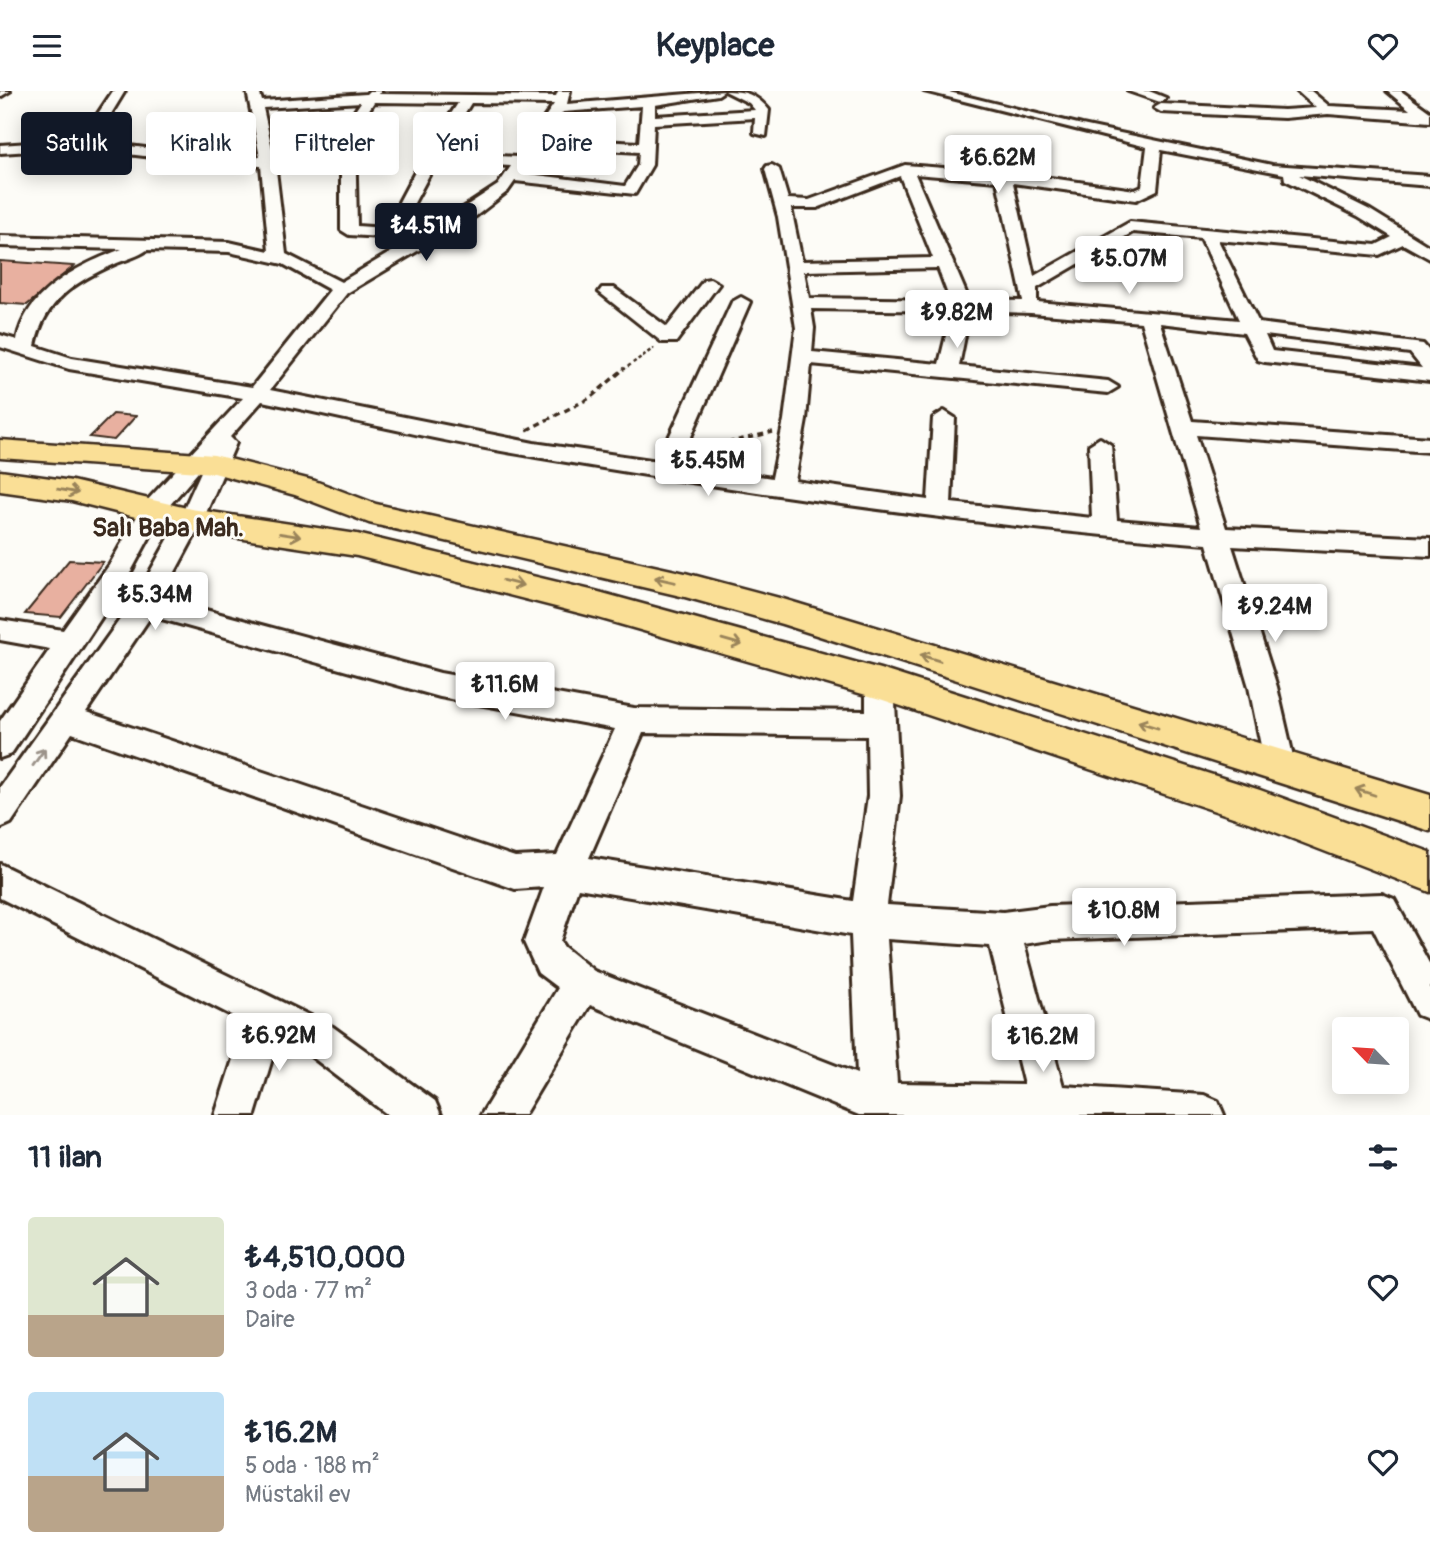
<!DOCTYPE html>
<html lang="tr">
<head>
<meta charset="utf-8">
<style>
	:root { --surface:#fff; --page:#f6f6f7; --text:#1f2937; --muted:#747a83; --accent:#111827 }
	body { margin:0; font-family:Pangolin,sans-serif; background:var(--page); color:var(--text); height:100vh; display:flex; flex-direction:column; font-size:26px; white-space:nowrap }
	* { box-sizing:border-box; margin:0 }
	p { font-size:23px; color:var(--muted) }
	.icon { flex:none; width:38px; height:38px; fill:none; stroke:currentColor; stroke-width:2; stroke-linecap:round; stroke-linejoin:round }
	.map { position:relative; height:1024px; overflow:hidden }
	.drawer { display:flex; flex-direction:column; background:var(--surface); flex:1 }
	.drawer>* { flex:none }
	.banner { position:absolute; left:21px; top:21px; width:700px; height:63px; display:flex; gap:14px }
	.needle { width:46px; rotate:295deg }
	.buttons { position:absolute; left:1332px; top:926px; display:grid; gap:14px }
	.buttons a { display:grid; place-items:center; width:77px; height:77px; border-radius:7px; background:var(--surface); box-shadow:0 4px 18px #0003; font-size:35px }
	.price { position:absolute; translate:-50% -60px; padding:0 16px; border-radius:7px; background:#fff; color:#222; font-size:23px; line-height:46px; filter:drop-shadow(0 2px 4px #0008) }
	.price::after { content:''; position:absolute; left:50%; top:42px; width:21px; height:16px; margin-left:-10px; background:inherit; clip-path:polygon(0 0,100% 0,50% 100%) }
	.price.on { background:var(--accent); color:#fff }
	ul { padding:0; list-style:none }
	li { display:flex; align-items:center; gap:21px; height:175px; padding:0 28px }
	li span { display:grid; place-items:center; flex:none; width:196px; height:140px; border-radius:7px; color:#555 }
	li>.icon { margin-inline-start:auto }
	span .icon { width:84px; height:84px; fill:#fffc; stroke-width:1 }
	li b { font-size:30px }
	h2 { display:flex; justify-content:space-between; align-items:center; height:84px; padding:0 28px; font-size:30px }
	.pill { padding:0 24px; border-radius:7px; background:var(--surface); box-shadow:0 4px 18px #0003; font-size:24px; line-height:63px }
	.pill.on { background:var(--accent); color:#fff }
	header { display:flex; justify-content:space-between; align-items:center; height:91px; padding:0 28px; background:var(--surface); font-size:32px; font-weight:700 }
	.map>svg:first-child { display:block }
	.building { fill:#e8b0a0; stroke:#3b2a1e; stroke-width:2 }
	.lines { fill:none; stroke-linecap:round; stroke-linejoin:round }
	.minor-casing { stroke:#3b2a1e; stroke-width:6 }
	.major-casing { stroke:#3b2a1e; stroke-width:5 }
	.path-far1 { stroke:#3b2a1e; stroke-width:2.5; stroke-dasharray:3.5 2.5; stroke-linecap:butt }
	.path { stroke:#3b2a1e; stroke-width:3.5; stroke-dasharray:6 4.5; stroke-linecap:butt }
	.minor { fill:#fdfcf7; fill-rule:evenodd }
	.major { fill:#fadf96; fill-rule:evenodd }
	.oneway { stroke:#9a845a }
	.oneway2 { stroke:#9c938a }
	.labels { text-anchor:middle; stroke-width:6; stroke-linejoin:round; paint-order:stroke }
	.district-label { font-size:26px; font-weight:bold; fill:#3b2a1e; stroke:#fdfcf7 }
</style>
</head>
<body>
<header><svg class="icon" aria-label="menu" viewBox="0 0 24 24"><path d="M4 6h16M4 12h16M4 18h16"/></svg>Keyplace<svg class="icon" aria-label="heart" viewBox="0 0 24 24"><path d="M12 20l-8-8c-3-5 5-10 8-4 3-6 11-1 8 4z"/></svg></header>
<div class="map">
<svg width="1430" height="1024" viewBox="0 0 1430 1024">
	<rect width="100%" height="100%" fill="#fdfcf7"/>
	<filter id="ink" filterUnits="userSpaceOnUse"><feTurbulence type="fractalNoise" baseFrequency=".0143" numOctaves="2"/><feDisplacementMap in="SourceGraphic" scale="14" xChannelSelector="R" yChannelSelector="G"/><feConvolveMatrix kernelMatrix="1 2 1 2 8 2 1 2 1" color-interpolation-filters="sRGB"/></filter>
	<g filter="url(#ink)">
		<path class="building" d="M0,170L74,175L27,214L0,212Z
			M113,323L136,325L114,349L90,346Z
			M69,469L103,471L61,526L25,523Z"/>
		<g class="lines">
			<defs>
				<path id="minor" d="M0,0H10L0,6Z
					M113,0H125L103,36L89,50L210,65L260,66L247,0H259L262,10L366,3L369,0H381L379,3L556,5L558,0H570L567,13L724,0L718,4L655,14V25L755,19L749,12L725,0C745,0 756,3 769,19L766,45L754,42L755,27L654,33L652,74L635,103L515,90L508,100L476,125L347,202L270,299L534,352L658,370L732,211L741,206L750,211L679,373L772,387L784,329L796,237L778,126L765,78L767,75L772,74L779,78L788,108L809,109L905,74L1022,83L1135,99L1142,96L1147,56L924,0H945L1082,34L1272,74L1430,85V95L1299,84L1370,119L1430,156V168L1403,153L1379,164L1218,149L1259,232L1423,253L1430,261V290L1265,271L1258,269L1244,242L1160,232L1192,330L1430,347V361L1196,344L1226,437L1430,447V465L1232,455L1277,596L1295,674L1291,683L1280,687L1269,683L1265,674L1249,596L1207,453C982,436 758,403 536,366C444,351 353,329 262,310L230,346L236,352L203,429L161,507L440,582L634,617L866,620V593L870,585L880,581L890,585L894,593L900,705L887,814L1003,821L1050,815L1382,803L1394,808L1430,874V929L1417,924L1373,837L1050,849L1024,853L1063,995L1204,1004L1218,1010L1224,1024H859L590,914L524,1024H481L558,897L538,882L524,851L544,796L515,798L72,642L11,732L0,737V696L136,506L179,429L204,374L162,423L128,486L11,663L0,667V630L50,558L0,549V529L63,539L110,473L144,413L243,307L69,278L0,256V244L17,249C26,200 79,174 122,158L0,155V145L229,151L269,160L261,75L210,73L78,57L0,62V54L74,49L93,30ZM361,11L341,40V139L349,144L413,148L341,191L286,163L275,71L263,17ZM374,11L458,12L423,66L399,111L401,114H413L436,71L511,75L498,94L428,140L357,135L355,40ZM471,12L554,13L517,66L440,62ZM642,15L639,52L545,47L563,21ZM539,55L639,61L638,74L625,95L521,82ZM1161,59L1284,83L1285,89L1358,125L1392,146L1376,154L1130,131L1034,185L1013,92L1136,109L1157,99ZM915,83L997,90L1023,210L969,209ZM900,85L933,167L802,170L791,117H817ZM1133,141L1201,147L1239,229L1037,211V197ZM147,159L229,161L283,173L330,199L252,296L72,267L35,255C44,209 76,190 117,172C127,168 139,165 147,159ZM938,177L950,209L809,207L804,180ZM811,218L952,220L939,273L812,261L814,237ZM970,220L1031,222L1141,231L1201,436L1117,429L1111,354L1100,347L1089,354L1092,427L951,412L955,327L944,320L933,327L928,409L795,390L806,329L811,273L1108,302L1118,296L1108,290L959,275ZM1265,244L1410,262L1422,277L1272,260ZM151,525L440,606L615,638L557,764L515,766L86,621ZM643,642L867,645L868,705L853,810L589,767ZM578,797L851,844L857,983L594,880L564,856L560,850ZM887,848L990,855L1024,994L897,992Z
					M1128,0H1149L1166,7L1160,11Z
					M1297,0H1311L1329,15L1410,19L1387,0H1401L1430,21V31L1328,23L1284,27L1161,21L1154,17L1161,13L1284,19L1316,17Z
					M710,188L719,193L676,251H662L599,201L602,197H614L667,236L704,189Z
					M0,773L333,936L435,1010L441,1024H388L307,962L278,948L255,1024H215L245,931L0,807Z"/>
				<path id="major" d="M0,349L214,364L315,390L376,413L685,482L783,508L1430,704V740L782,533L685,506L369,432L295,404L214,382L0,367Z
					M0,380L72,390L191,418L357,443L595,500L880,578L1260,699L1430,761V801L1257,734L880,608L595,526L357,465L191,440L72,410L0,400Z"/>
			</defs>
			<use href="#minor" class="minor-casing"/>
			<use href="#major" class="major-casing"/>
			<path class="path-far1" d="M623,279L654,257"/>
			<path class="path" d="M527,339L590,307L625,277
				M697,359L773,341"/>
			<use href="#minor" class="minor"/>
			<use href="#major" class="major"/>
		</g>
		<defs><path id="oneway-shaft" d="M-6 0H5M1.5-3L5.5 0L1.5 3" fill="none" stroke-width="1.6" stroke-linecap="round" stroke-linejoin="round" transform="scale(1.75)"/></defs>
		<g class="oneway">
			<use href="#oneway-shaft" transform="translate(68 400) rotate(10)"/>
			<use href="#oneway-shaft" transform="translate(290 444) rotate(9)"/>
			<use href="#oneway-shaft" transform="translate(665 489) rotate(-167)"/>
			<use href="#oneway-shaft" transform="translate(513 492) rotate(14)"/>
			<use href="#oneway-shaft" transform="translate(732 551) rotate(16)"/>
			<use href="#oneway-shaft" transform="translate(930 567) rotate(-163)"/>
			<use href="#oneway-shaft" transform="translate(1148 634) rotate(-163)"/>
			<use href="#oneway-shaft" transform="translate(1365 701) rotate(-162)"/>
		</g>
		<use class="oneway2" href="#oneway-shaft" transform="translate(39 666) rotate(-55)"/>
	</g>
	<g class="labels">
		<g class="district-label">
			<text x="168" y="445">Salı Baba Mah.</text>
		</g>
	</g>
</svg>
<div class="buttons">
<a><svg class="needle" viewBox="-14 -14 28 28"><path d="M0-13l5 13h-10z" fill="#e53935"/><path d="M0 13l5-13h-10z" fill="#747a83"/></svg></a>
</div>
<b class="price" style="left:998px;top:104px">₺6.62M</b>
<b class="price on" style="left:426px;top:172px">₺4.51M</b>
<b class="price" style="left:1129px;top:205px">₺5.07M</b>
<b class="price" style="left:957px;top:259px">₺9.82M</b>
<b class="price" style="left:708px;top:407px">₺5.45M</b>
<b class="price" style="left:155px;top:541px">₺5.34M</b>
<b class="price" style="left:1275px;top:553px">₺9.24M</b>
<b class="price" style="left:505px;top:631px">₺11.6M</b>
<b class="price" style="left:1124px;top:857px">₺10.8M</b>
<b class="price" style="left:279px;top:982px">₺6.92M</b>
<b class="price" style="left:1043px;top:983px">₺16.2M</b>
<div class="banner">
<a class="pill on">Satılık</a>
<a class="pill">Kiralık</a>
<a class="pill">Filtreler</a>
<a class="pill">Yeni</a>
<a class="pill">Daire</a>
</div>
</div>
<section class="drawer">
<h2>11 ilan<svg class="icon" aria-label="filters" viewBox="0 0 24 24"><path d="M4 7h16M4 17h16"/><circle cx="9" cy="7" r="2"/><circle cx="15" cy="17" r="2"/></svg></h2>
<ul>
<li><span style="background:linear-gradient(#dfe7d0 70%,#b9a48a 0)"><svg class="icon" aria-label="home" viewBox="0 0 24 24"><path d="M3 11l9-7 9 7M6 9v11h12V9"/></svg></span><div><b>₺4,510,000</b><p>3 oda · 77 m²</p><p>Daire</p></div><svg class="icon" aria-label="heart" viewBox="0 0 24 24"><path d="M12 20l-8-8c-3-5 5-10 8-4 3-6 11-1 8 4z"/></svg></li>
<li><span style="background:linear-gradient(#bfe0f5 60%,#b9a48a 0)"><svg class="icon" aria-label="home" viewBox="0 0 24 24"><path d="M3 11l9-7 9 7M6 9v11h12V9"/></svg></span><div><b>₺16.2M</b><p>5 oda · 188 m²</p><p>Müstakil ev</p></div><svg class="icon" aria-label="heart" viewBox="0 0 24 24"><path d="M12 20l-8-8c-3-5 5-10 8-4 3-6 11-1 8 4z"/></svg></li>
</ul>
</section>
</body>
</html>
